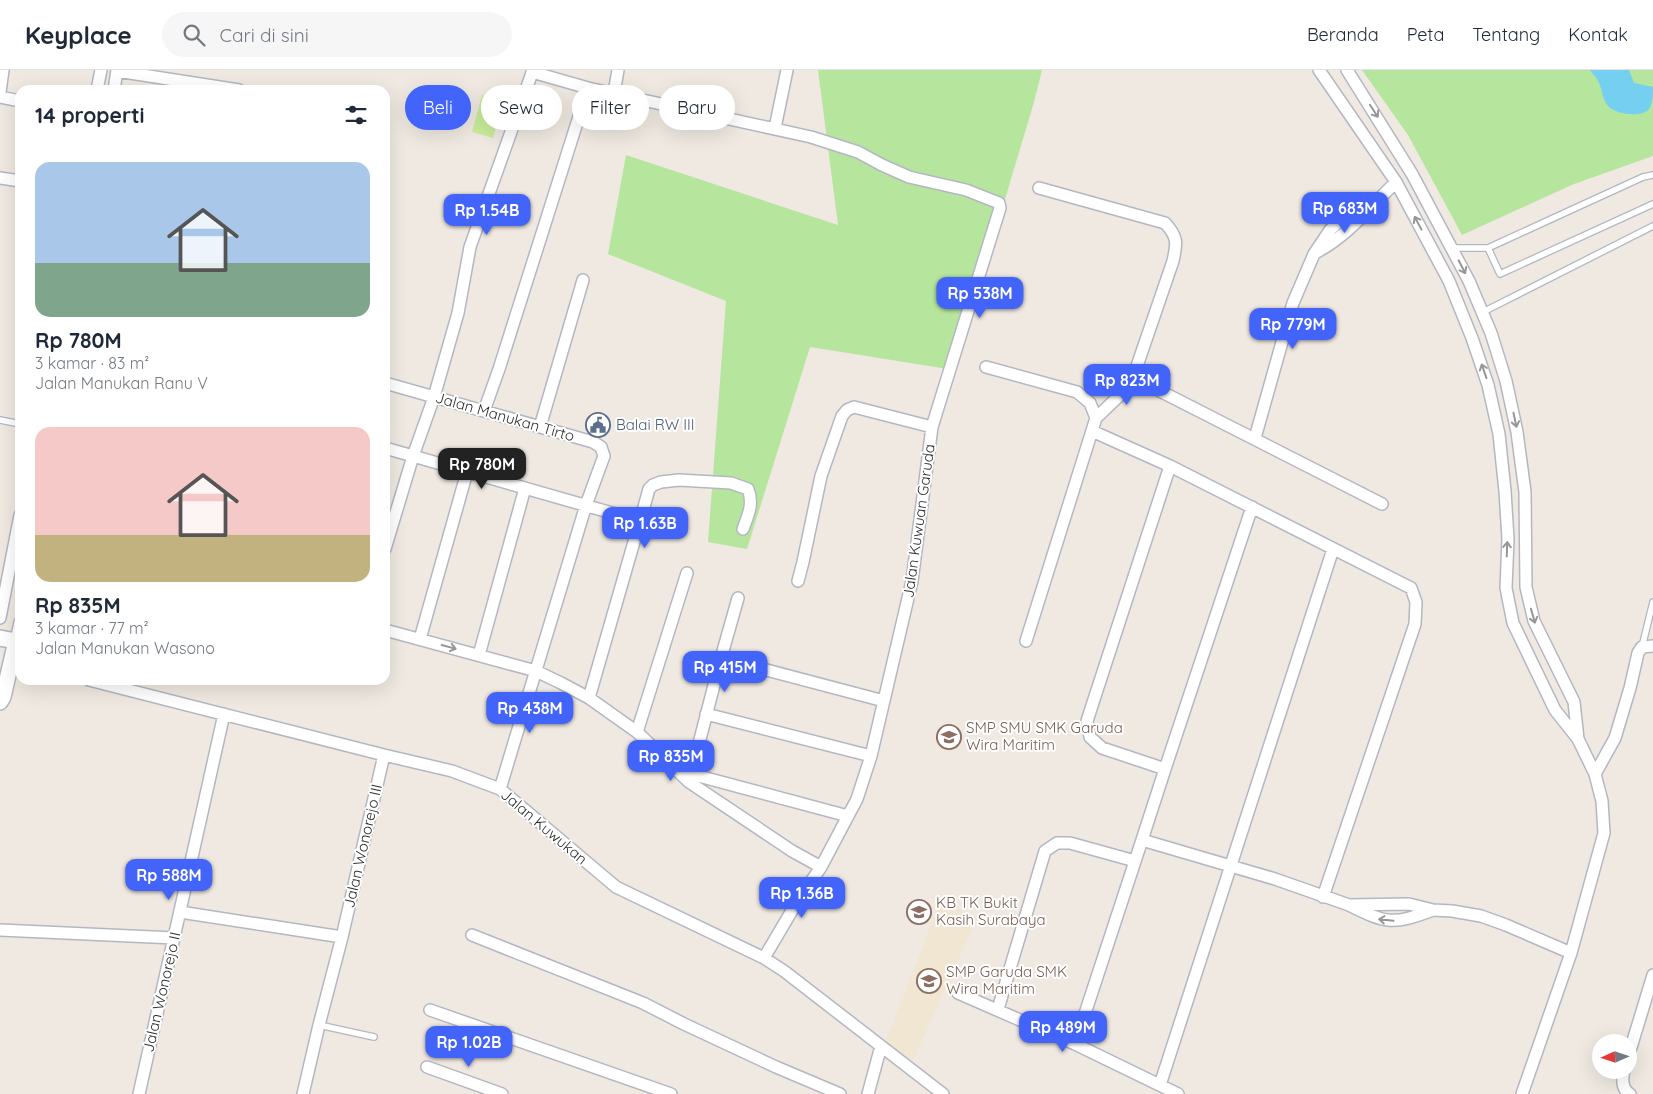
<!DOCTYPE html>
<html lang="id">
<head>
<meta charset="utf-8">
<style>
	:root { --surface:#fff; --page:#f6f6f7; --text:#1f2937; --muted:#747a83; --line:#e0e1e3; --accent:#4264fb }
	body { margin:0; font-family:Quicksand,sans-serif; background:var(--page); color:var(--text); height:100vh; display:flex; flex-direction:column; font-size:19px; white-space:nowrap }
	* { box-sizing:border-box; margin:0 }
	p { font-size:16px; color:var(--muted) }
	.icon { flex:none; width:28px; height:28px; fill:none; stroke:currentColor; stroke-width:2; stroke-linecap:round; stroke-linejoin:round }
	.map { position:relative; flex:1; overflow:hidden }
	.details { position:absolute; left:15px; top:15px; width:375px; height:600px; display:flex; flex-direction:column; background:var(--surface); border-radius:15px; box-shadow:0 5px 20px #0002 }
	.details>* { flex:none }
	.hud { position:absolute; left:405px; top:15px; width:475px; height:45px; display:flex; gap:10px }
	.needle { width:32px; rotate:267deg }
	.tools { position:absolute; left:1592px; top:964px; display:grid; gap:10px }
	.tools a { display:grid; place-items:center; width:45px; height:45px; border-radius:50%; background:var(--surface); box-shadow:0 5px 20px #0002; font-size:25px }
	.price { position:absolute; translate:-50% -42px; padding:0 11px; border-radius:10px; background:var(--accent); color:#fff; font-size:16px; line-height:32px; filter:drop-shadow(0 1px 2px #0008) }
	.price::after { content:''; position:absolute; left:50%; top:30px; width:15px; height:11px; margin-left:-8px; background:inherit; clip-path:polygon(0 0,100% 0,50% 100%) }
	.price.selected { background:#222; color:#fff }
	ul { padding:0; list-style:none }
	li { display:grid; align-content:center; gap:10px; height:265px; padding:0 20px }
	li span { display:grid; place-items:center; height:155px; border-radius:15px; color:#555 }
	li>.icon { margin-inline-start:auto }
	span .icon { width:90px; height:90px; fill:#fffc; stroke-width:1 }
	li b { font-size:21px }
	h2 { display:flex; justify-content:space-between; align-items:center; height:60px; padding:0 20px; font-size:21px }
	.pill { padding:0 18px; border-radius:22px; background:var(--surface); box-shadow:0 5px 20px #0002; font-size:18px; line-height:45px }
	.pill.selected { background:var(--accent); color:#fff }
	header { display:flex; align-items:center; gap:30px; box-sizing:border-box; height:70px; padding:0 25px; background:var(--surface); border-bottom:1px solid var(--line) }
	header strong { font-size:24px }
	nav { display:flex; gap:28px; margin-inline-start:auto; font-size:18px }
	.search { width:350px; height:45px; background:var(--page); display:flex; align-items:center; gap:12px; box-sizing:border-box; padding:0 18px; border-radius:28px; color:var(--muted); font-size:19px }
	.map>svg:first-child { display:block }
	.education { fill:#f0e6d1 }
	.green { fill:#b6e59e }
	.pitch { fill:#c9ec9a }
	.water { fill:#75cff0 }
	.lines { fill:none; stroke-linecap:round; stroke-linejoin:round }
	.service-casing { stroke:#b4b7c1; stroke-width:8 }
	.minor-casing { stroke:#b4b7c1; stroke-width:14 }
	.tertiary-casing { stroke:#b4b7c1; stroke-width:18 }
	.service { stroke:#fff; stroke-width:5.5 }
	.minor { stroke:#fff; stroke-width:11 }
	.tertiary { stroke:#fff; stroke-width:15 }
	.oneway { stroke:#969696 }
	.labels { text-anchor:middle; stroke-width:4; stroke-linejoin:round; paint-order:stroke }
	.street-label { font-size:15px; fill:#2e2e2e; stroke:#fff }
	.service-label { font-size:15px; fill:#4e5e75; stroke:#fff; text-anchor:start }
	.education-label { font-size:15px; fill:#785e54; stroke:#fff; text-anchor:start }
</style>
</head>
<body>
<header>
<strong>Keyplace</strong>
<div class="search"><svg class="icon" aria-label="search" viewBox="0 0 24 24"><circle cx="10" cy="10" r="6"/><path d="M15 15l6 6"/></svg>Cari di sini</div>
<nav><a>Beranda</a><a>Peta</a><a>Tentang</a><a>Kontak</a></nav>
</header>
<div class="map">
<svg width="1653" height="1024" viewBox="0 0 1653 1024">
	<rect width="100%" height="100%" fill="#efe9e1"/>
	<path class="education" d="M940,833L977,847L913,990L885,974Z"/>
	<path class="green" d="M818,0H1042L1034,32L954,300L810,277L747,479L708,472L726,231L608,184L626,85L838,155Z
		M1362,0H1653V86L1574,114L1462,165L1408,65Z"/>
	<path class="pitch" d="M482,25L503,31L493,68L472,62Z"/>
	<path class="water" d="M1590,0H1629L1634,13L1653,17C1653,24 1653,33 1649,39C1642,48 1616,44 1609,37C1601,29 1603,18 1597,9C1595,6 1592,3 1590,0Z"/>
	<g class="lines">
		<defs>
			<path id="service" d="M1452,178H1488L1643,107L1653,105
				M1488,178L1500,204L1653,134
				M1483,242L1653,156
				M0,350L20,354
				M1642,577L1653,532
				M319,955L374,967"/>
			<path id="minor" d="M1319,0L1396,112L1449,211L1472,268L1488,315L1499,364L1505,421L1508,469L1506,518L1513,553L1555,640L1578,669L1574,632L1534,551L1526,517L1525,422L1517,362L1506,311L1491,263L1469,211L1412,104L1347,0
				M117,1L239,20
				M532,2L588,18L811,67L858,82L882,95L909,107L966,120L999,133L1000,138L932,357
				M97,20L101,0
				M114,20L117,0
				M0,22L3,0
				M614,23L618,0
				M0,27L20,31
				M775,58L787,0
				M0,108L20,111
				M1039,118L1165,153C1178,167 1177,173 1173,191L1137,296L1138,305L1160,321L1382,434
				M1315,183C1348,166 1370,137 1396,112
				M986,297L1077,322L1090,333L1096,348L1026,571
				M385,313L593,372L601,377L604,386L586,435L500,719
				M484,341L499,299L588,18
				M1096,348L1121,324L1138,305
				M540,357L583,210
				M1092,361L1170,396L1411,518L1416,532L1415,554L1323,827
				M1255,368L1293,233L1314,184L1330,160L1344,147L1370,136
				M385,378L640,451
				M1170,396L1087,651L1090,667L1102,678L1165,699L1252,437
				M385,479L413,386L434,327L458,243L470,177L533,0
				M0,548L20,445
				M385,560L536,601L561,613L589,628L637,662L689,712L792,781L821,797
				M420,569L467,402
				M20,576L16,571L20,552
				M479,585L525,418
				M721,588L884,631
				M89,610L384,685L452,701L500,719L616,817L764,888L784,901L943,1024
				M589,628L640,451L649,419L653,415L661,412L679,410L731,413L748,419C754,434 748,445 743,459
				M706,644L871,686
				M637,662L687,503
				M1165,699L1142,770L1275,809L1349,835
				M691,704L848,746
				M1595,704L1615,668L1630,618L1638,583L1642,577L1653,576
				M689,712L721,588L738,528
				M1433,840C1393,855 1387,854 1349,835L1409,834L1433,840L1452,841L1481,846L1506,855L1571,883
				M180,842L342,867
				M0,860L174,868
				M472,865L643,933L684,954L776,997L840,1024
				M764,888L797,832L821,797L857,729L871,686L912,511L932,357L854,337L847,340L842,346L821,406L803,492L798,511
				M958,923L1075,974L1178,1024
				M998,939L1045,781L1057,773H1070L1135,791
				M430,940L671,1024
				M1075,974L1142,770
				M1629,984L1653,905
				M427,997L502,1024
				M1624,1000C1622,1009 1621,1019 1630,1024
				M1160,1015L1333,479
				M139,1024L224,644
				M303,1024L319,955L342,867L384,685
				M868,1024L881,976
				M1522,1024L1571,883L1604,763L1602,731L1595,704L1578,669"/>
			<path id="tertiary" d="M0,568L16,571L3,627L0,632"/>
		</defs>
		<use href="#service" class="service-casing"/>
		<use href="#minor" class="minor-casing"/>
		<use href="#tertiary" class="tertiary-casing"/>
		<use href="#service" class="service"/>
		<use href="#minor" class="minor"/>
		<use href="#tertiary" class="tertiary"/>
	</g>
	<defs><path id="oneway-shaft" d="M-6 0H5M1.5-3L5.5 0L1.5 3" fill="none" stroke-width="1.6" stroke-linecap="round" stroke-linejoin="round" transform="scale(1.25)"/></defs>
	<g class="oneway">
		<use href="#oneway-shaft" transform="translate(1374 41) rotate(57)"/>
		<use href="#oneway-shaft" transform="translate(1418 153) rotate(-118)"/>
		<use href="#oneway-shaft" transform="translate(1462 197) rotate(63)"/>
		<use href="#oneway-shaft" transform="translate(1484 301) rotate(-109)"/>
		<use href="#oneway-shaft" transform="translate(1515 350) rotate(78)"/>
		<use href="#oneway-shaft" transform="translate(1507 479) rotate(-88)"/>
		<use href="#oneway-shaft" transform="translate(1533 546) rotate(74)"/>
		<use href="#oneway-shaft" transform="translate(449 577) rotate(15)"/>
		<use href="#oneway-shaft" transform="translate(1386 850) rotate(-174)"/>
	</g>
	<defs>
		<symbol id="civic-ring" viewBox="-11 -11 22 22"><circle r="9.5" fill="#fff" stroke="#5c6f8a" stroke-width="1.5"/><path d="M-.6-6.5H3V-4.5H.6V-3L4-1V1h2V6H-6V1h2V-1L-.6-3ZM-1.2 2.5V6h2.4V2.5Z" fill="#5c6f8a"/></symbol>
		<symbol id="school-ring" viewBox="-11 -11 22 22"><circle r="9.5" fill="#fff" stroke="#8d6e63" stroke-width="1.5"/><path d="M0-5L7-2L0 1L-7-2ZM-4 1L0 2.5L4 1V4Q0 6-4 4Z" fill="#8d6e63"/></symbol>
	</defs>
	<g fill-rule="evenodd">
		<use href="#civic-ring" x="584" y="341" width="28" height="28"/>
		<use href="#school-ring" x="935" y="653" width="28" height="28"/>
		<use href="#school-ring" x="905" y="828" width="28" height="28"/>
		<use href="#school-ring" x="915" y="897" width="28" height="28"/>
	</g>
	<g class="labels">
		<g class="street-label">
			<text transform="translate(505 347) rotate(16)" y="5">Jalan Manukan Tirto</text>
			<text transform="translate(919 451) rotate(-82)" y="5">Jalan Kuwuan Garuda</text>
			<text transform="translate(544 757) rotate(40)" y="5">Jalan Kuwukan</text>
			<text transform="translate(363 776) rotate(-77)" y="5">Jalan Wonorejo III</text>
			<text transform="translate(162 922) rotate(-77)" y="5">Jalan Wonorejo II</text>
		</g>
		<g class="service-label">
			<text x="616" y="360">Balai RW III</text>
		</g>
		<g class="education-label">
			<text x="966" y="663">SMP SMU SMK Garuda<tspan x="966" dy="17">Wira Maritim</tspan></text>
			<text x="936" y="838">KB TK Bukit<tspan x="936" dy="17">Kasih Surabaya</tspan></text>
			<text x="946" y="907">SMP Garuda SMK<tspan x="946" dy="17">Wira Maritim</tspan></text>
		</g>
	</g>
</svg>
<div class="tools">
<a><svg class="needle" viewBox="-14 -14 28 28"><path d="M0-13l5 13h-10z" fill="#e53935"/><path d="M0 13l5-13h-10z" fill="#747a83"/></svg></a>
</div>
<b class="price" style="left:1345px;top:164px">Rp 683M</b>
<b class="price" style="left:487px;top:166px">Rp 1.54B</b>
<b class="price" style="left:980px;top:249px">Rp 538M</b>
<b class="price" style="left:1293px;top:280px">Rp 779M</b>
<b class="price" style="left:1127px;top:336px">Rp 823M</b>
<b class="price selected" style="left:482px;top:420px">Rp 780M</b>
<b class="price" style="left:645px;top:479px">Rp 1.63B</b>
<b class="price" style="left:725px;top:623px">Rp 415M</b>
<b class="price" style="left:530px;top:664px">Rp 438M</b>
<b class="price" style="left:671px;top:712px">Rp 835M</b>
<b class="price" style="left:169px;top:831px">Rp 588M</b>
<b class="price" style="left:802px;top:849px">Rp 1.36B</b>
<b class="price" style="left:1063px;top:983px">Rp 489M</b>
<b class="price" style="left:469px;top:998px">Rp 1.02B</b>
<div class="hud">
<a class="pill selected">Beli</a>
<a class="pill">Sewa</a>
<a class="pill">Filter</a>
<a class="pill">Baru</a>
</div>
<section class="details">
<h2>14 properti<svg class="icon" aria-label="filters" viewBox="0 0 24 24"><path d="M4 7h16M4 17h16"/><circle cx="9" cy="7" r="2"/><circle cx="15" cy="17" r="2"/></svg></h2>
<ul>
<li><span style="background:linear-gradient(#a9c7e8 65%,#7fa58c 0)"><svg class="icon" aria-label="home" viewBox="0 0 24 24"><path d="M3 11l9-7 9 7M6 9v11h12V9"/></svg></span><div><b>Rp 780M</b><p>3 kamar · 83 m²</p><p>Jalan Manukan Ranu V</p></div></li>
<li><span style="background:linear-gradient(#f6c9c9 70%,#c2b280 0)"><svg class="icon" aria-label="home" viewBox="0 0 24 24"><path d="M3 11l9-7 9 7M6 9v11h12V9"/></svg></span><div><b>Rp 835M</b><p>3 kamar · 77 m²</p><p>Jalan Manukan Wasono</p></div></li>
</ul>
</section>
</div>
</body>
</html>
